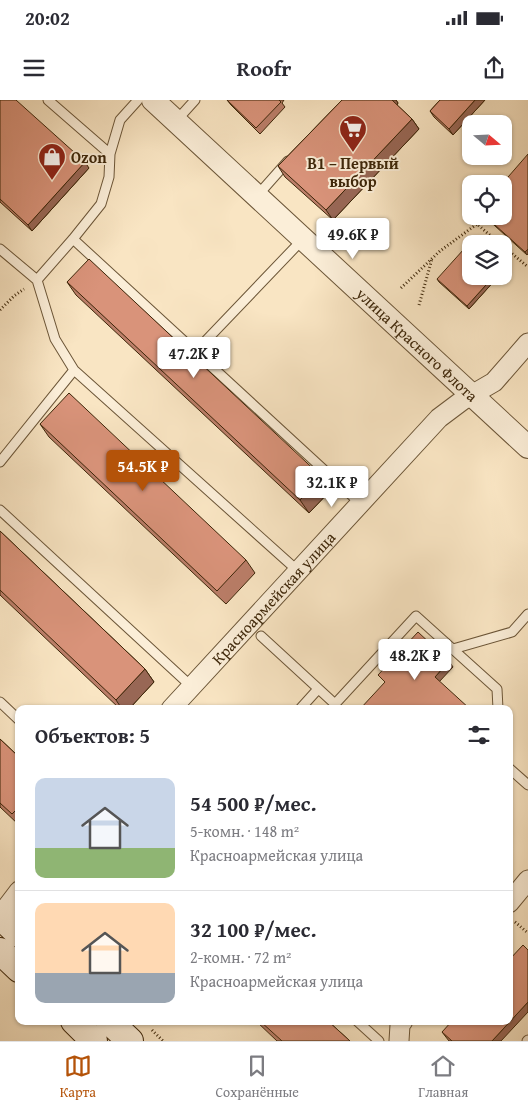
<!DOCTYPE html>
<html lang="ru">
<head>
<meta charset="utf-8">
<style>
	:root { --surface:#fff; --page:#f2f2f3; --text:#2b2b33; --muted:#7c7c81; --line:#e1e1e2; --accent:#b45309 }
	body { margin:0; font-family:"Gentium Book Plus",serif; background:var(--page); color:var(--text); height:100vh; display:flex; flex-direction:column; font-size:19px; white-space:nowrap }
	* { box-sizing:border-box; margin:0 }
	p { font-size:16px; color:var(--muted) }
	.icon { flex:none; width:28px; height:28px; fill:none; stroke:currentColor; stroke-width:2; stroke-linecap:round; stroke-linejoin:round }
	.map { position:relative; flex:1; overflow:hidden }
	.drawer { position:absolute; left:15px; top:605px; width:498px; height:320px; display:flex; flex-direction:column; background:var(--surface); border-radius:10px; box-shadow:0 1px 4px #0004 }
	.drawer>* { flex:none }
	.needle { width:32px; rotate:109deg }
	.buttons { position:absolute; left:462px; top:15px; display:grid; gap:10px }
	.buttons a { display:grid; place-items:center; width:50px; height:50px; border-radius:10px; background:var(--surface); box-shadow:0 1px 4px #0004; font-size:25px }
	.price { position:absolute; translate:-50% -42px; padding:0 11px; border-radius:5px; background:#fff; color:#222; font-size:16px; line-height:32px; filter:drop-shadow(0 1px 2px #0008) }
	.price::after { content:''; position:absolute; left:50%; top:30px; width:15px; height:11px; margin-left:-8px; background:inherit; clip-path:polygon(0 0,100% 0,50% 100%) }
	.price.current { background:var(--accent); color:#fff }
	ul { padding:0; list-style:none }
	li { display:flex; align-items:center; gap:15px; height:125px; padding:0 20px }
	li+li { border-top:1px solid var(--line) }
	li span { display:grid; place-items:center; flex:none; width:140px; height:100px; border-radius:10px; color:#555 }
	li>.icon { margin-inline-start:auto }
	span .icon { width:60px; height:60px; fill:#fffc; stroke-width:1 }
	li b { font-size:21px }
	h2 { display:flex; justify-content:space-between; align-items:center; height:60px; padding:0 20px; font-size:21px }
	.status { display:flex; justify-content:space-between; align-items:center; height:35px; padding:0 25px; background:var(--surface); direction:ltr }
	.status svg { height:14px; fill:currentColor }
	header { display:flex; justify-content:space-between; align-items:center; height:65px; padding:0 20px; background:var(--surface); font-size:22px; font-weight:700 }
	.tab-bar { display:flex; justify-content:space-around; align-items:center; height:70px; border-top:1px solid var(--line); background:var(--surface); font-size:14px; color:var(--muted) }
	.tab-bar a { display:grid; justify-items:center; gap:2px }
	.tab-bar .current { color:var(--accent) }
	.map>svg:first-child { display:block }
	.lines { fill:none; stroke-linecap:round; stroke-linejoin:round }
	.service-casing { stroke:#6c5638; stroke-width:11 }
	.minor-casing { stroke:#6c5638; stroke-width:21 }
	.tertiary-casing { stroke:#6c5638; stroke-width:24 }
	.secondary-casing { stroke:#3d2609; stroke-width:28 }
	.path { stroke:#3d2609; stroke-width:3; stroke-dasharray:1 2.5; stroke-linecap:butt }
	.service { stroke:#fbeed8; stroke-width:9 }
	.minor { stroke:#fbeed8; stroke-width:19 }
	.tertiary { stroke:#fbeed8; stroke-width:22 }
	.secondary { stroke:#fbeed8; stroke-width:26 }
	.wall { fill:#bb7e69; stroke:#3d2609 }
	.shaded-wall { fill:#986755; stroke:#3d2609 }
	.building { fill:#d9937a; stroke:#3d2609 }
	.labels { text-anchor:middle; stroke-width:4; stroke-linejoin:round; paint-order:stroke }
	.poi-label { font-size:16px; font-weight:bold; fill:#3d2609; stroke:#fbeed8; text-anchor:start }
	.street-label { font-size:16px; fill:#3d2609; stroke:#fbeed8 }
</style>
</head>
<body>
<div class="status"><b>20:02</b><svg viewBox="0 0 49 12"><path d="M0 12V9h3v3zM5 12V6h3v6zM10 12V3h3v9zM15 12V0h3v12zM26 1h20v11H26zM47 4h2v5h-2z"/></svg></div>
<header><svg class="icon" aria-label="menu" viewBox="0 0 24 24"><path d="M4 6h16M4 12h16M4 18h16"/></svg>Roofr<svg class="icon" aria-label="share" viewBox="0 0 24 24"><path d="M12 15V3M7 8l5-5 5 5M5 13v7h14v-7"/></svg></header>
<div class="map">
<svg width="528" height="941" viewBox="0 0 528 941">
	<rect width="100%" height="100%" fill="#f9e5c3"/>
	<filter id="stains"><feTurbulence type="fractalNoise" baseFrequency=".004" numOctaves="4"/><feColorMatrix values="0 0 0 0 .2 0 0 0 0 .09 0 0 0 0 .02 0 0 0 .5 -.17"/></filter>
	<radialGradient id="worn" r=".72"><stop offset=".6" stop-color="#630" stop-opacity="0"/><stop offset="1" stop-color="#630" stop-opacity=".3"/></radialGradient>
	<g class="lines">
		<defs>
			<path id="service" d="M48,0L110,54
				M176,21L195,0
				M257,96L288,61
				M73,139L360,403
				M0,149L37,180
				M195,252L303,139
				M74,270L298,471
				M0,362L74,270L55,239L37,180L73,139L101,104L109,77L110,54L120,20L138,0
				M0,410L192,587
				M261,536L335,604L416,516L497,589L498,609
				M453,549L512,532L528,514
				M0,602L19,620
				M300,609L318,589
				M509,668L528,685
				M357,921L379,941
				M527,941L528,940"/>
			<g id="minor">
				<path id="s1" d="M171,609L439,318L463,300L494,282L528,243"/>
				<path d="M509,803L528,780"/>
				<path d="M0,816L19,791"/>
				<path d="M399,941L400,925L403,921"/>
			</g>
			<g id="tertiary">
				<path id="s2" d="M153,0L528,347"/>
			</g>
			<path id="secondary" d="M0,816L19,834
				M0,851L19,869
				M74,921L94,941
				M109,921L130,941"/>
		</defs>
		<use href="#service" class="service-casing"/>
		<use href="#minor" class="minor-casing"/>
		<use href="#tertiary" class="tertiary-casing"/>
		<use href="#secondary" class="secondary-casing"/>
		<path class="path" d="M504,147L528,167
			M401,188L440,151L477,124L500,144
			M419,205L432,159
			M0,210L14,196L24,189
			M515,822L528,833
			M152,930L163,941"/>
		<use href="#service" class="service"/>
		<use href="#minor" class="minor"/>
		<use href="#tertiary" class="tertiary"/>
		<use href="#secondary" class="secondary"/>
	</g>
	<path class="wall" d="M0,0L89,68L32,131L0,102Z
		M227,0H284L282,3L285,7L260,34L231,5Z
		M342,0H396L398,3L397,5L412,19L419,29L333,120L285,77L278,66Z
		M440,0H485L453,35L434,17L430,11Z
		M484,116H504L527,155Z
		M437,179H496L469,209L439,182Z
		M67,182L322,377L331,390L309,413L76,195Z
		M40,324L246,460L255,473L226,504L49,337Z
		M0,431L145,569L154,582L129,609H120L0,495Z
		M0,639L19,657V725L0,707Z
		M256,921H328L350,941H277Z
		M442,932L501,941H449Z"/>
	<path class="shaded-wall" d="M390,0H396L398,3L395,7Z
		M475,0H485L453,35L449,29Z
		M412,19L419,29L333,120L326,110Z
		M85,62L89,68L32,131L28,125Z
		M528,149V154L527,155L525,152Z
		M494,176L496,179L469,209L467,206Z
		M322,377L331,390L309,413L300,400Z
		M449,561L453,567L439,582L435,577Z
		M145,569L154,582L129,609H122L116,600Z
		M528,902V912L501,941H492Z"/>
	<path class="building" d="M0,0H16L85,62L28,125L0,99Z
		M227,0H279L281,2L256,28Z
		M342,0H392L412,19L326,110L278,66Z
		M440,0H475L449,29L430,11Z
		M528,54V149L525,152L485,116H504V84H502Z
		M464,149L471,155V176H494L467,206L437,179Z
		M89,159L322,377L300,400L67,182Z
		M69,293L246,460L217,491L40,324Z
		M0,431L145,569L116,600L0,490Z
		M418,532L449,561L435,577L470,609H360L385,582L378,575Z
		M0,639L19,657V707L12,714L0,703Z
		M523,845L528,850V902L492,941H452L442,932L452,921H509V860Z
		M260,921H328L350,941H282Z"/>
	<defs>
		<symbol id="supermarket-pin" viewBox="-11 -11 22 30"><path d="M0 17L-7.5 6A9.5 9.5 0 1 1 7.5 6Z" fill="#8f2418" stroke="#fbeed8"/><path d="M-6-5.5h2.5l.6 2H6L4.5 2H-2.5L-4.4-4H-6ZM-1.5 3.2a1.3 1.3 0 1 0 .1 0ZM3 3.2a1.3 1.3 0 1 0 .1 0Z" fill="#fff"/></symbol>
		<symbol id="shop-pin" viewBox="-11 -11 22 30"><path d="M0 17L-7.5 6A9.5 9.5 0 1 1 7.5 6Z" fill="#8f2418" stroke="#fbeed8"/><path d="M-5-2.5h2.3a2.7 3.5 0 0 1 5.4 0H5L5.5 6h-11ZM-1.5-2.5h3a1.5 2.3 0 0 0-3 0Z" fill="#fff"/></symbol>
	</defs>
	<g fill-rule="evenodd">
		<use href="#supermarket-pin" x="337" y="13" width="32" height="43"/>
		<use href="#shop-pin" x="36" y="41" width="32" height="43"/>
	</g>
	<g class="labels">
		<g class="poi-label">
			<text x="71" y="63">Ozon</text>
			<text x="353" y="69" text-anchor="middle">В1 – Первый<tspan x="353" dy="18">выбор</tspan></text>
		</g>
		<g class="street-label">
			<text dy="6" stroke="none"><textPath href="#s2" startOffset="360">улица Красного Флота</textPath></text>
			<text dy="6" stroke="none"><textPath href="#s1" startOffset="151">Красноармейская улица</textPath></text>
		</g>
	</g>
	<rect width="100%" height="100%" filter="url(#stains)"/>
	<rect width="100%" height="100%" fill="url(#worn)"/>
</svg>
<div class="buttons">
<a><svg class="needle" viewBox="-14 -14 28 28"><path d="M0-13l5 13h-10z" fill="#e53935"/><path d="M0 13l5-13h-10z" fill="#7c7c81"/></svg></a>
<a><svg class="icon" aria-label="locate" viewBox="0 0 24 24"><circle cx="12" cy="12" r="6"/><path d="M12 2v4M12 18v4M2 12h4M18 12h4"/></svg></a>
<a><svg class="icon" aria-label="layers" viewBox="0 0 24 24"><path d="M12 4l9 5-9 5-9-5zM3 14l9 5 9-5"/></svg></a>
</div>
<b class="price" style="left:353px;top:160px">49.6K ₽</b>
<b class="price" style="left:194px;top:279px">47.2K ₽</b>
<b class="price current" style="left:143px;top:392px">54.5K ₽</b>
<b class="price" style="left:332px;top:408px">32.1K ₽</b>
<b class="price" style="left:415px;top:581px">48.2K ₽</b>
<section class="drawer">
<h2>Объектов: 5<svg class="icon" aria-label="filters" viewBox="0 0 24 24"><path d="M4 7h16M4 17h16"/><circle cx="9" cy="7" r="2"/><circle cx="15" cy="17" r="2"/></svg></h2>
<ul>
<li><span style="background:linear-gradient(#c9d6e8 70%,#8fb573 0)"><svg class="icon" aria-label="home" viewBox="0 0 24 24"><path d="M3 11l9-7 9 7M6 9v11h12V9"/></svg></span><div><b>54 500 ₽/мес.</b><p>5-комн. · 148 m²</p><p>Красноармейская улица</p></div></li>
<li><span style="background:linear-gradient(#ffd9b3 70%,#9aa5b1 0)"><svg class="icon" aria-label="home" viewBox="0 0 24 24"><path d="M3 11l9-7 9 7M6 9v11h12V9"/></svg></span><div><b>32 100 ₽/мес.</b><p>2-комн. · 72 m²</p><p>Красноармейская улица</p></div></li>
</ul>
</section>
</div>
<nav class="tab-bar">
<a class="current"><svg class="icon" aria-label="map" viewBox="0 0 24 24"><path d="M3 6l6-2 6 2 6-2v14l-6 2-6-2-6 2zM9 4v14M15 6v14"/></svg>Карта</a>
<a><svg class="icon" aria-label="saved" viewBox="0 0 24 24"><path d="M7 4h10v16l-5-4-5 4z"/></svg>Сохранённые</a>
<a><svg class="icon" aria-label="home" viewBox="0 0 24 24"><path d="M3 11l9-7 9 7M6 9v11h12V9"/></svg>Главная</a>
</nav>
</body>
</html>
